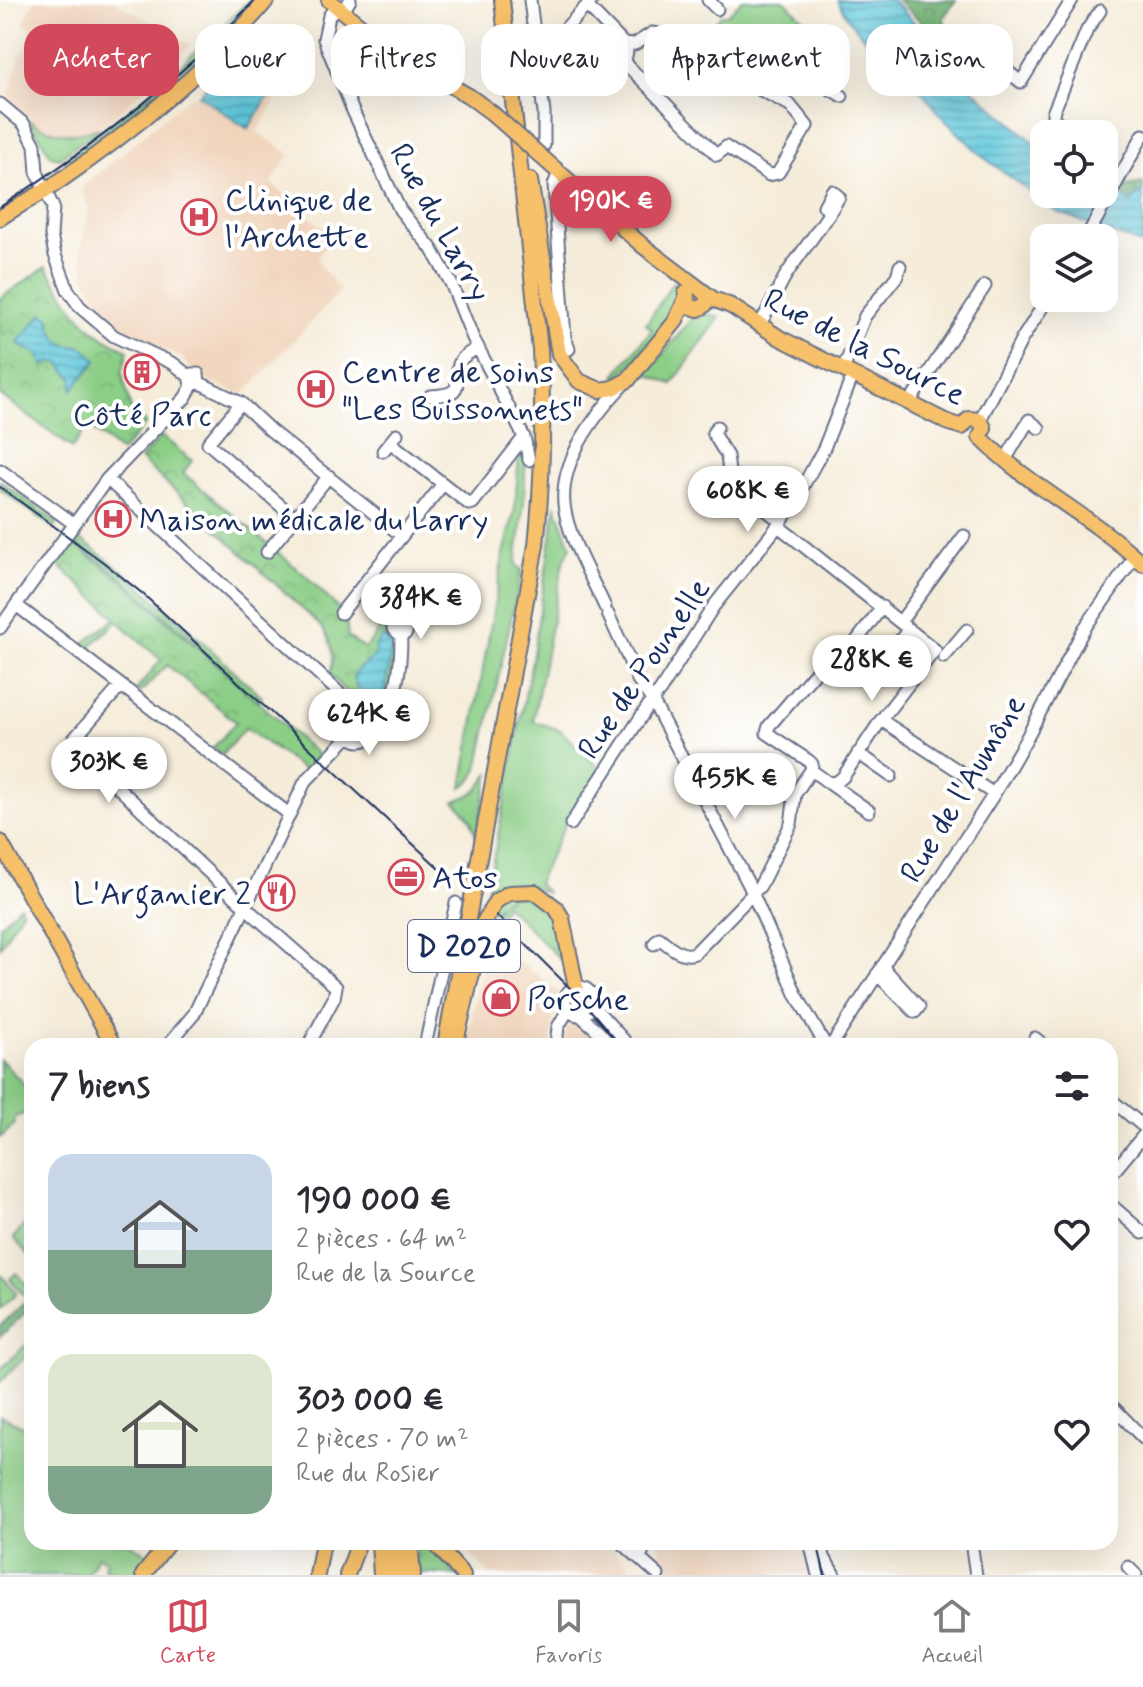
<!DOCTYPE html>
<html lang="fr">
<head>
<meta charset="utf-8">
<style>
	:root { --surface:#fff; --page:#f7f7f7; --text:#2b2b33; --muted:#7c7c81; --line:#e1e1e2; --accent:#d1495b }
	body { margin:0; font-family:Mynerve,sans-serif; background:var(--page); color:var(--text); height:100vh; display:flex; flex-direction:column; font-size:30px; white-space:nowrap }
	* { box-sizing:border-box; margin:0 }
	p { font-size:26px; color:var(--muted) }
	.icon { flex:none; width:44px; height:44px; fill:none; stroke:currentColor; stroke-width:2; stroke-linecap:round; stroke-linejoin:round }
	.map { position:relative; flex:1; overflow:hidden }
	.panel { position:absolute; left:24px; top:1038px; width:1094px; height:512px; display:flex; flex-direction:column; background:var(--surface); border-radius:24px; box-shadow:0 8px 32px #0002 }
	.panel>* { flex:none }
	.hud { position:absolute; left:24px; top:24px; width:1096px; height:72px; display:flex; gap:16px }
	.tools { position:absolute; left:1030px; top:120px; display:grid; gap:16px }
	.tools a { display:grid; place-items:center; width:88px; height:88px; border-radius:16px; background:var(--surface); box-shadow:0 8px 32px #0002; font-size:40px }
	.price { position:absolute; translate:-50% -68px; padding:0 18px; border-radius:28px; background:#fff; color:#222; font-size:26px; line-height:52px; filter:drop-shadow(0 2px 4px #0008) }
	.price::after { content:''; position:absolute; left:50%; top:48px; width:24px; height:18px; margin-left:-12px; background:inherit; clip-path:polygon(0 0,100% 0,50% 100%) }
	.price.selected { background:var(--accent); color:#fff }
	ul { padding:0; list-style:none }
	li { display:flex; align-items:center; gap:24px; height:200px; padding:0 24px }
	li span { display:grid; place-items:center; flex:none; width:224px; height:160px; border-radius:24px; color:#555 }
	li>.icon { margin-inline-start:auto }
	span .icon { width:96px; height:96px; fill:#fffc; stroke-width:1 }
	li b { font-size:34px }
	h2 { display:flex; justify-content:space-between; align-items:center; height:96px; padding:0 24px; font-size:34px }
	.pill { padding:0 28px; border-radius:24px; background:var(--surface); box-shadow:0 8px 32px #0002; font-size:28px; line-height:72px }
	.pill.selected { background:var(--accent); color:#fff }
	.menu { display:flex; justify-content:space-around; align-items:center; height:112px; border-top:2px solid var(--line); background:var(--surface); font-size:22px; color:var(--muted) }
	.menu a { display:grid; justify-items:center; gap:4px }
	.menu .selected { color:var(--accent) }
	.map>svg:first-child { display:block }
	.built { fill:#f1d5bd }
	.grass { fill:#8bce86; stroke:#537e72; stroke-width:2 }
	.forest { fill:url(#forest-crowns); stroke:#467068; stroke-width:2 }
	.park { fill:url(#park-crowns); stroke:#537e72; stroke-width:2 }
	.water { fill:url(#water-rules); stroke:#3d7c9c; stroke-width:2 }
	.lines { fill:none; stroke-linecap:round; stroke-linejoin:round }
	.minor-casing { stroke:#677189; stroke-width:15 }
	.major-casing { stroke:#677189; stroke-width:18 }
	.minor { stroke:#fff; stroke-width:11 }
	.major { stroke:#f7c06b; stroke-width:14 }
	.tram { stroke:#1b2f5e; stroke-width:2 }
	.major-bridge-casing { stroke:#677189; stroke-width:18; stroke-linecap:butt }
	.major-bridge { stroke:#f7c06b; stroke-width:14 }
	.labels { text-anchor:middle; stroke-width:8; stroke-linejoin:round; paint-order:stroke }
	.shield { fill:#fff; stroke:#5f6d8e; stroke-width:2 }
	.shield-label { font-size:30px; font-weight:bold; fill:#1b2f5e }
	.poi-label { font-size:32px; fill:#1b2f5e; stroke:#fff; text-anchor:start }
	.street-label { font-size:32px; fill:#1b2f5e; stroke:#fff }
</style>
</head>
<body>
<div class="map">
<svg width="1143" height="1575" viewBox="0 0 1143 1575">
	<defs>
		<pattern id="forest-crowns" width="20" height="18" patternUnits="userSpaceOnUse" patternTransform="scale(2)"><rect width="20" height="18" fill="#70b173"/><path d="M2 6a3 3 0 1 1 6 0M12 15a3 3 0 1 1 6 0" fill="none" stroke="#5b9062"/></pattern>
		<pattern id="park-crowns" width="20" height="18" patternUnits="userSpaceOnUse" patternTransform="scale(2)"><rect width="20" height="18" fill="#8bce86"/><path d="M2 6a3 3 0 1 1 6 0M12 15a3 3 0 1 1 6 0" fill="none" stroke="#77b176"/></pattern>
		<pattern id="water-rules" width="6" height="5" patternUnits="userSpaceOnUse" patternTransform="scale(2)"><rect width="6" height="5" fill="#5fc8db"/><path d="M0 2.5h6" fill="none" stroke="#4ea3b5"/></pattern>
	</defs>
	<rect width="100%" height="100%" fill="#fff"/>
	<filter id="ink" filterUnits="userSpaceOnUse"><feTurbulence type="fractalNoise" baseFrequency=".0125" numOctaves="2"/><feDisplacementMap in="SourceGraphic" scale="16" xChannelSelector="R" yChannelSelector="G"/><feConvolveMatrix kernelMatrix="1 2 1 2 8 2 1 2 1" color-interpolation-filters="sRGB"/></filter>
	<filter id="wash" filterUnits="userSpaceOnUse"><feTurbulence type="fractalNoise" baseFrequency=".006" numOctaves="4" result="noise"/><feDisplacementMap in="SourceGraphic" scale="32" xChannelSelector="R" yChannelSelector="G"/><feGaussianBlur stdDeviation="1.8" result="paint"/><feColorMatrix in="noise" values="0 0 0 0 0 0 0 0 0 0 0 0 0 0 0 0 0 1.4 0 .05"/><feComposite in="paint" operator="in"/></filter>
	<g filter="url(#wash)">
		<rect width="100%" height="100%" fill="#f5ecd9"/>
		<path class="built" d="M35,0H112L191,45L106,124L85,133L62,134L49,130L33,121L11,101L9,93L20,56L33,38L31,30L23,23Z
			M254,36L296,66L257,132L290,154L271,183L332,236L318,256L322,268L341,290L243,395L196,376L182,357L142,338L115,320L102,305L87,282L83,264L81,248L89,208L81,188L189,97L196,95Z
			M486,934L558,992L550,1046H467Z
			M577,1023L584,1024L606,1046H564L566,1029L570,1024Z
			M459,1542H606L630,1567L628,1575H490Z
			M658,1542H803L810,1575H672L663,1564Z"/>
		<path class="grass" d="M249,0H258C199,61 136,116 67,165L64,160L155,90Z
			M742,0H784L813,28C810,48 790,53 777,64C770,70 764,77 758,83L735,61L702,37L721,15H728Z
			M155,28L179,52L143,83L119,57Z
			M29,120C57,136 69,137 100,128L59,158L51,156Z
			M673,282L681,290L676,300V310L630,366L617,378L615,375L652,329L646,324Z
			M708,314L720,317L672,384L647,374L691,319Z
			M526,449L524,503L516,565L522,570L478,769L472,780L462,787L502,562L515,509L519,453Z
			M0,481L58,523L54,528L0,489Z
			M556,506L571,546L563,563L533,721L560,730L599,768L604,767L566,823L537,883L547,893L526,886L482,917L532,660Z
			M75,535L134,580L190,631L187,636L115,572L71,540Z
			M193,633L262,697L258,702L189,638Z
			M490,772L476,836L470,818L455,801C475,794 479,791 490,772Z
			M516,895L542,900L559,926L563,962L506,905L500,914L496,910L504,900Z
			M20,905L22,911L0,947V925Z
			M0,1059L32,1093V1111L15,1117V1124L0,1138Z
			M32,1216V1259L13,1238Z
			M16,1273L29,1287L32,1286V1304L10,1279Z
			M0,1274L17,1293L0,1310Z
			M32,1339V1350L0,1382V1370Z
			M0,1416L32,1430V1542H48V1544L62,1548L66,1542H127L150,1555L136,1575H117L104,1568L106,1560L98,1556L86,1575H0Z
			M415,1542H426L457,1575L418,1573Z"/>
		<path class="forest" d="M897,0H956L944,17L946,34L934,33Z
			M1143,183V193L1138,194L1131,202L1119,195L1126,186Z
			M25,1302L30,1308L0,1337V1326Z"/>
		<path class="park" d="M46,267C70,303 85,334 128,350L122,373L131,409L146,423L121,452L88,426L72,448L0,395V298Z
			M162,436L192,461L183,473L305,575L346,616L348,637L365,649L384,624L397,643C394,660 392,707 373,713C366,714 361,711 354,713L351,704L353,701L330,674C336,655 332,642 321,626L140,459Z
			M71,542L123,581L319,756L304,770L245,728L222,755L213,748L236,722L167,665L140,693L136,690L161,660L118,621L85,651L80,646L116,618L56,563Z"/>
		<path class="water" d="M837,0H892L933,41L974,37L989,42L987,47L965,45L939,54L962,80L1044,151V194H1104V182L1131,202L1138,193H1143V245L1055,211L982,156L946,121L922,92L885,63L848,19Z
			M227,66L269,95L248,129L199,95Z
			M43,313L50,319C52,338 62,348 81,346L97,360L72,390L73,379L60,363L51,362L44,366C37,347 29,353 17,343Z
			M383,636L390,644L391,651L385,692L379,700C362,698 358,692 353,677L360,667L376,656L375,646Z"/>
	</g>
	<g filter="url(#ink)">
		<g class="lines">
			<defs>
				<path id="minor" d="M530,0L544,113V145L537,153
					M708,0L717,9
					M336,6L329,16L324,39L352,109L400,210L431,248L451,283L473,338L524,437L529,460
					M587,6L625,45L627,51L625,61L629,67L717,155L726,147L769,175L778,173L807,126L790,105L757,88L728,61H717L705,73L698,75L658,34L652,33L635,44L625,45
					M343,12L350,0
					M536,60L592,0
					M998,64L1021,82L1072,0
					M757,88L778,65L785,62L842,96
					M0,104L24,124L35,145L37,172L53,207L51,235L55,255L68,290L80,307L114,336L174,364L190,377
					M1057,121L1053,118V113L1087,30L1100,11
					M559,172L554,185L565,338L569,349
					M1086,238L1143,135
					M759,324C771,309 776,291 786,275C804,248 824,224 839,197L832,191L824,206L830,213
					M843,370L865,316L897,276L900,266
					M199,383L198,374H192L190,381L193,384L200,383L241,403L270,430L402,536
					M430,396C472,394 449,381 461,360C463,356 473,351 478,347
					M241,403L208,443L295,518L329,476
					M909,403L985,286
					M980,420L1022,339L1048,298
					M717,427L713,433L727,456L730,480L781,522
					M391,443L469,504L473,503L524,437
					M383,451L397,434
					M1005,460L1029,420L1039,428
					M0,470L73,523
					M107,479L335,689C345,699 353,706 349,721
					M267,552L295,518
					M16,605L107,479L185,398L193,384
					M605,607C592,578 567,536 564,504C560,460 594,416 622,386
					M341,613L443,484
					M608,614L639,682L652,700L749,885L797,996L826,1046
					M900,622L964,536
					M0,628L16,605L289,814
					M846,655L882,607
					M944,657L967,630
					M883,662L909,629
					M120,687L73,740L75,747L253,914L336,987L334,998L308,1046
					M347 728a13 13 0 1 1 26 0a13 13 0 1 1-26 0Z
					M881,720L994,794
					M370,721C399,707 401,665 401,636L406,633L407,627L399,620L395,622L393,628L401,636
					M858,753L891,776
					M811,770L812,764L809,761L767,733L769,726L819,668
					M768,780L794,799
					M829,783L869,811
					M571,824L652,700L660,691L713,607L781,522L802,488L824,448L853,375
					M654,944L659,938C670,946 681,958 695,953L760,886L791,824L795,794L811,770L829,783L837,782L843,777L881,720L935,650L777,525
					M877,974L915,1012L919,1007L882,966
					M565 1001a14 14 0 1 1 28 0a14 14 0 1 1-28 0Z
					M593,1006L629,1046
					M580,1015L599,1032L611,1046
					M1035,1038L1045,1046
					M167,1046L194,1014L305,782L349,736
					M425,1046L456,903
					M556,1046L558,1027L568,1010
					M831,1046L994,794L1025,741L1084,629L1135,556
					M1110,1099L1143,1126
					M1110,1176L1143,1136
					M1110,1204L1143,1233
					M1110,1404L1143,1438
					M621,1542L658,1575
					M810,1542L818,1575
					M821,1542L824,1557L834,1575
					M971,1542L976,1575
					M640,1558L646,1542
					M1128,1567L1136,1575"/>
				<path id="major" d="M329,0L393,53L469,96L492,113
					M553,167L643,246L713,299L731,306L780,338L947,422L962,427
					M530,180L559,354L579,381L600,390L613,388L628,380L675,322L687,296
					M0,218C19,205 39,195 58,182C134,130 207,71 267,0
					M686,293L689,306L698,309C709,306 710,295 701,290
					M962,427L969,419L980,420L984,428L980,437
					M980,437C1028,486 1093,517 1143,564
					M0,842L114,1046
					M445,1046L536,545C543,479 544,416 540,350L502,0
					M455,1046L484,922L496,901L509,893L535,892L556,908L562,918L576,987
					M379,1542L381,1575
					M390,1542L392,1575
					M399,1542L402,1575
					M410,1542L413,1575
					M434,1542L463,1575
					M143,1575L169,1542
					M317,1575L323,1542
					M347,1575L359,1542"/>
			</defs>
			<use href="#minor" class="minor-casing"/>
			<use href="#major" class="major-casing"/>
			<use href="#minor" class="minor"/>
			<use href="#major" class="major"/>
			<path class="tram" d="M0,207C93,147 179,81 255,0
				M0,487L103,562L143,594L453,881
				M496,915L580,998L621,1046
				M817,1542L825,1575"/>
			<defs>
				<path id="major-bridge" d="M492,113L553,167"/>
			</defs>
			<use href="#major-bridge" class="major-bridge-casing"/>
			<use href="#major-bridge" class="major-bridge"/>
		</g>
	</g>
	<defs>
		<symbol id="hospital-ring" viewBox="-11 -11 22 22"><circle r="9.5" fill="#fff" stroke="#d1495b" stroke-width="1.5"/><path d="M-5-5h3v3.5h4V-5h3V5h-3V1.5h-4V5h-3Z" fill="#d1495b"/></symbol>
		<symbol id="building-ring" viewBox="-11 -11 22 22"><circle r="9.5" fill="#fff" stroke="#d1495b" stroke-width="1.5"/><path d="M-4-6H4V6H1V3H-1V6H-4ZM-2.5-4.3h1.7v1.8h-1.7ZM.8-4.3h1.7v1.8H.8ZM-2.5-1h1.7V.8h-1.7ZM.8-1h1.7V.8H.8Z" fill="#d1495b"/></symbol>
		<symbol id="office-ring" viewBox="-11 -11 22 22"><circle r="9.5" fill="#fff" stroke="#d1495b" stroke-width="1.5"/><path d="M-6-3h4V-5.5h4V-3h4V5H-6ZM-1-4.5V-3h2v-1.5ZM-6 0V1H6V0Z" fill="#d1495b"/></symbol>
		<symbol id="restaurant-ring" viewBox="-11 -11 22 22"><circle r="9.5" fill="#fff" stroke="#d1495b" stroke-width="1.5"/><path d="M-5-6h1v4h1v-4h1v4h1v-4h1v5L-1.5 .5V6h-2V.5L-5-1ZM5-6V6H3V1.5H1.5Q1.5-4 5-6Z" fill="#d1495b"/></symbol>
		<symbol id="shop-ring" viewBox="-11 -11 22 22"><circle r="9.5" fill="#fff" stroke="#d1495b" stroke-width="1.5"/><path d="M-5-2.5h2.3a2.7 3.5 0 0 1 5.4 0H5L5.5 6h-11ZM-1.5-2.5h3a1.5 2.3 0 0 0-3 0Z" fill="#d1495b"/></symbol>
	</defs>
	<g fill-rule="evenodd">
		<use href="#hospital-ring" x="179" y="197" width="40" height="40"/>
		<use href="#building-ring" x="122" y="352" width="40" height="40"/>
		<use href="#hospital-ring" x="296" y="369" width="40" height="40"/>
		<use href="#hospital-ring" x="93" y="499" width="40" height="40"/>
		<use href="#office-ring" x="386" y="857" width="40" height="40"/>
		<use href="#restaurant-ring" x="257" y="873" width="40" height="40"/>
		<use href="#shop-ring" x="481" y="978" width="40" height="40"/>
	</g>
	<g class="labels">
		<rect class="shield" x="408" y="920" width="112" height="52" rx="6"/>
		<g class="shield-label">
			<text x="464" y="956">D 2020</text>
		</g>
		<g class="poi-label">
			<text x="225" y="210">Clinique de<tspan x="225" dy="37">l'Archette</tspan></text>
			<text x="342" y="382">Centre de soins<tspan x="342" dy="37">"Les Buissonnets"</tspan></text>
			<text x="142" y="425" text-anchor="middle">Côté Parc</text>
			<text x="139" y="530">Maison médicale du Larry</text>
			<text x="432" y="888">Atos</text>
			<text x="251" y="904" text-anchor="end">L'Arganier 2</text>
			<text x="527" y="1009">Porsche</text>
		</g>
		<g class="street-label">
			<text transform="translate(441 222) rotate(61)" y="11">Rue du Larry</text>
			<text transform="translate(865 346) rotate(27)" y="11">Rue de la Source</text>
			<text transform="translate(643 668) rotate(-56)" y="11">Rue de Pounelle</text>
			<text transform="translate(962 788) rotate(-59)" y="11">Rue de l'Aumône</text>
		</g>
	</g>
</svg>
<div class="tools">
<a><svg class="icon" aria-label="locate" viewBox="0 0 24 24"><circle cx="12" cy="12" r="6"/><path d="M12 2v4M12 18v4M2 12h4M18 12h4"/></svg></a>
<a><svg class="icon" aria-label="layers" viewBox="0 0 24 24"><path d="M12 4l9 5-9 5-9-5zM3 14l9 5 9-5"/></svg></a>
</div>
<b class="price selected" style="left:611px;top:244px">190K €</b>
<b class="price" style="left:748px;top:534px">608K €</b>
<b class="price" style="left:421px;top:641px">384K €</b>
<b class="price" style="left:872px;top:703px">288K €</b>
<b class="price" style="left:369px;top:757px">624K €</b>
<b class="price" style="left:109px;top:805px">303K €</b>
<b class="price" style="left:735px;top:821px">455K €</b>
<div class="hud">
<a class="pill selected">Acheter</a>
<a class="pill">Louer</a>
<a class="pill">Filtres</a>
<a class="pill">Nouveau</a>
<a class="pill">Appartement</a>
<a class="pill">Maison</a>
</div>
<section class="panel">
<h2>7 biens<svg class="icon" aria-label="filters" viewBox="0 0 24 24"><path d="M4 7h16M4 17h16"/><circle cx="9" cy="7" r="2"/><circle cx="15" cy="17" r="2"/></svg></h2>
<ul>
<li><span style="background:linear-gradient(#c9d6e8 60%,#7fa58c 0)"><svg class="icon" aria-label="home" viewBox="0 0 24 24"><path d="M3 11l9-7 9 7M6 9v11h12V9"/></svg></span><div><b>190 000 €</b><p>2 pièces · 64 m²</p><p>Rue de la Source</p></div><svg class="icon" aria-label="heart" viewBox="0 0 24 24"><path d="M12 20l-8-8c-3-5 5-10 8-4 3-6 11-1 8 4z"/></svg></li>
<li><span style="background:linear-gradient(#dfe7d0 70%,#7fa58c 0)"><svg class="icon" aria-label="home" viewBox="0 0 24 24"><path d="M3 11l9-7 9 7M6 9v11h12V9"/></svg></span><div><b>303 000 €</b><p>2 pièces · 70 m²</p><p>Rue du Rosier</p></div><svg class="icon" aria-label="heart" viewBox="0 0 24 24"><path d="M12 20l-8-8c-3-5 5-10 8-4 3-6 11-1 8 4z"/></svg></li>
</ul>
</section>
</div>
<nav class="menu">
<a class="selected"><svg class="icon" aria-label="map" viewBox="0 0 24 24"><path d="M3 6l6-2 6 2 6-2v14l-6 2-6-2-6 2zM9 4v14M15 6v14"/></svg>Carte</a>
<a><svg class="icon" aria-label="saved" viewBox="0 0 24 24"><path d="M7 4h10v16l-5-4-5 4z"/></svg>Favoris</a>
<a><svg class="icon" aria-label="home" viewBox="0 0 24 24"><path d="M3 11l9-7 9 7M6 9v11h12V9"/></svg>Accueil</a>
</nav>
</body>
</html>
